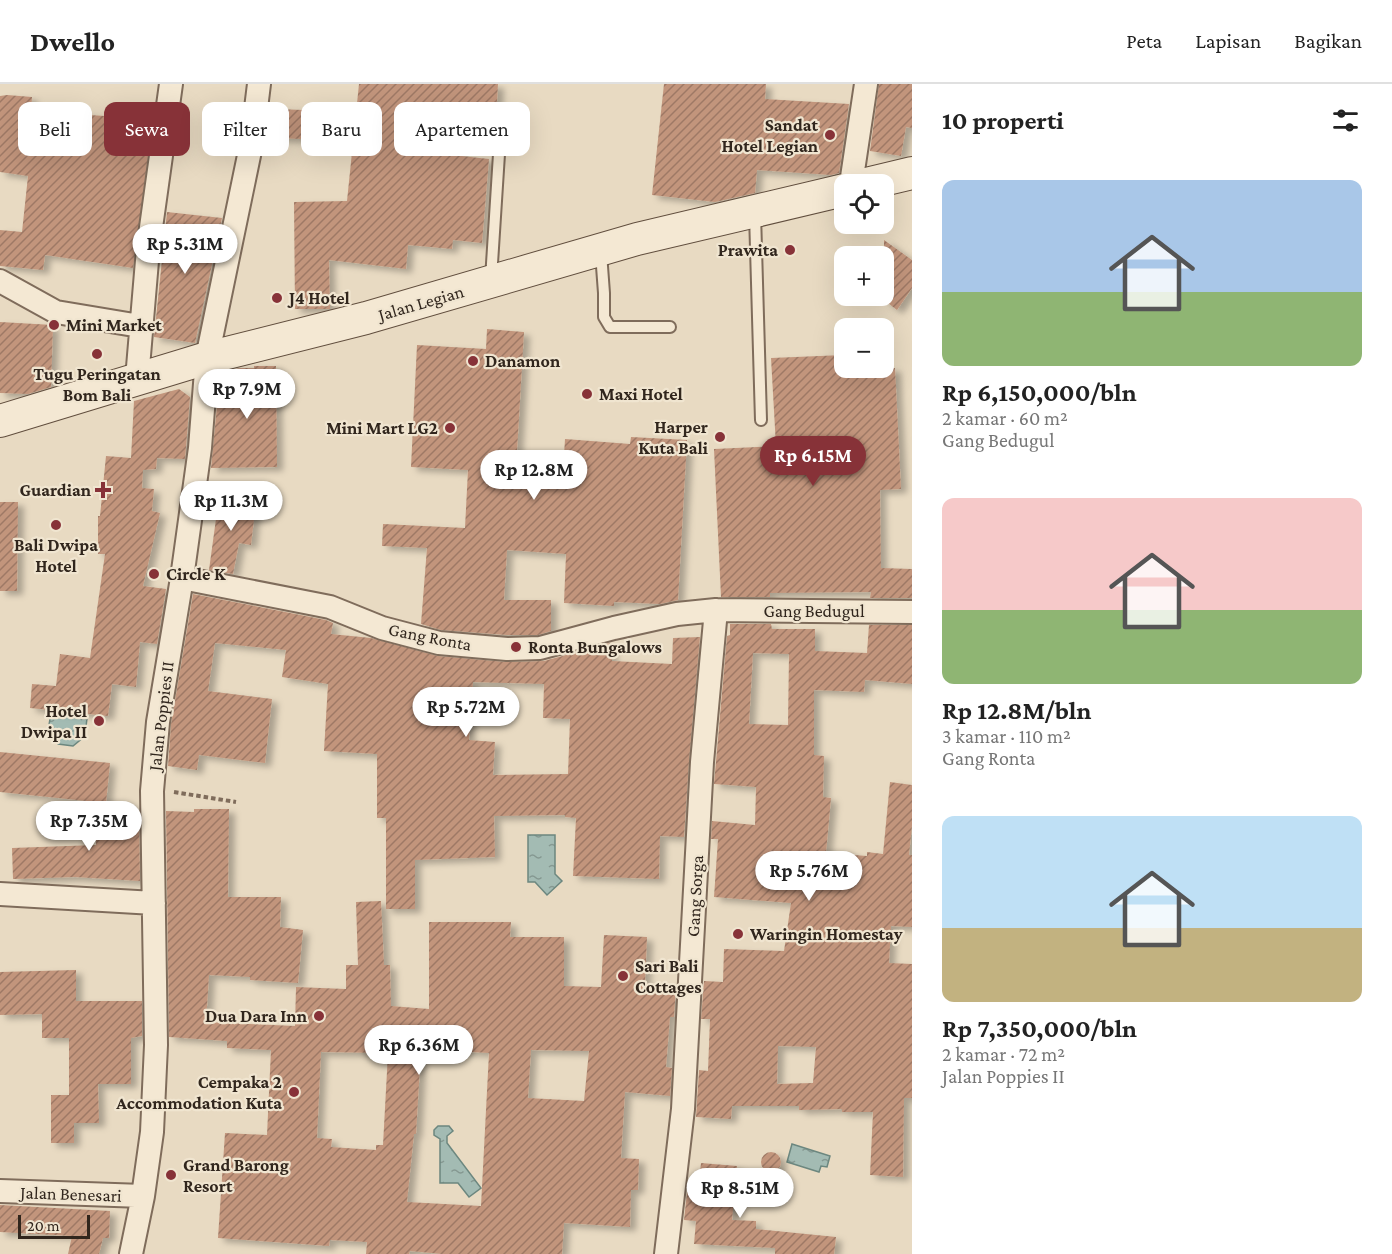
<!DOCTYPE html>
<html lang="id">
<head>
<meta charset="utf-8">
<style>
	:root { --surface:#fff; --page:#f6f6f6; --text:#222; --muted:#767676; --line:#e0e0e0; --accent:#873238 }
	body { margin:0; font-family:"Crimson Pro",serif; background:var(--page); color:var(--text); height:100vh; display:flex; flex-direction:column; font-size:22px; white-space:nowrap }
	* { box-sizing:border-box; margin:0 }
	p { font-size:20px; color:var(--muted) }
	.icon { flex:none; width:33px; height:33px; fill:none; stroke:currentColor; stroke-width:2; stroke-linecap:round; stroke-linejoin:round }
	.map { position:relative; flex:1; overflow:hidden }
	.drawer { display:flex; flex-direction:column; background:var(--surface); width:480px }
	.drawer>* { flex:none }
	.hud { position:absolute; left:18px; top:18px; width:570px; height:54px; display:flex; gap:12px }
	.fabs { position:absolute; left:834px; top:90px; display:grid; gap:12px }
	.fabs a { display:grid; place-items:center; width:60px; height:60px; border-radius:12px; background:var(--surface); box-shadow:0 6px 24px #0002; font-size:30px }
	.scale { position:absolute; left:18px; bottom:15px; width:72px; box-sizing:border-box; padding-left:6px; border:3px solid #31261d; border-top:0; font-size:16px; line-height:21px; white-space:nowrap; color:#31261d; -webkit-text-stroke:4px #f0e5d0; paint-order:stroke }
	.price { position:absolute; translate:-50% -51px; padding:0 14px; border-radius:21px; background:#fff; color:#222; font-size:20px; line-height:39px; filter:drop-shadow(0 2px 3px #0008) }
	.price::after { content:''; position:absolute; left:50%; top:36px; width:18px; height:14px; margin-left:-9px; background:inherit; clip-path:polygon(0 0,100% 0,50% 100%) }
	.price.active { background:var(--accent); color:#fff }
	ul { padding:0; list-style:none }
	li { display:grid; align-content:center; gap:12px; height:318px; padding:0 30px }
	li span { display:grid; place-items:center; height:186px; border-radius:12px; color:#555 }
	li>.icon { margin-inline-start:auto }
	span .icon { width:108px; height:108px; fill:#fffc; stroke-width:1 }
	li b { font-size:26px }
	h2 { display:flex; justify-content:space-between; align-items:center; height:72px; padding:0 30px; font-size:26px }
	.pill { padding:0 21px; border-radius:12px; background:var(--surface); box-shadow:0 6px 24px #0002; font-size:21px; line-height:54px }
	.pill.active { background:var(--accent); color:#fff }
	header { display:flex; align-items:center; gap:36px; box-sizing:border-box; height:84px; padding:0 30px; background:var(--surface); border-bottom:2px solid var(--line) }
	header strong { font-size:28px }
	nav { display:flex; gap:33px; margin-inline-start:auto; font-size:21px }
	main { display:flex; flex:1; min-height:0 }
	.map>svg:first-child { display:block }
	.water { fill:url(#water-ripples); stroke:#6c877f; stroke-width:1.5 }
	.building { fill:url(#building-hatch); fill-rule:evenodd; filter:url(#shadow) }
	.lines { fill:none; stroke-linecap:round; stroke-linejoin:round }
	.service-casing { stroke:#7f6c5b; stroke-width:14 }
	.minor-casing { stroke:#7f6c5b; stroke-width:26 }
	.secondary-casing { stroke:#614e3e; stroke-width:34 }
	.path { stroke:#7f6c5b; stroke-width:4; stroke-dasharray:4.5 3; stroke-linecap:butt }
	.service { stroke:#f4e8d3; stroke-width:10 }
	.minor { stroke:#f4e8d3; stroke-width:22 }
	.secondary { stroke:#f4e8d3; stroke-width:32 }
	.poi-dot { fill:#873238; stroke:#f0e5d0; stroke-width:2 }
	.labels { text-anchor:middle; stroke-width:4.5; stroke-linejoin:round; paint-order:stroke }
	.poi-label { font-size:18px; font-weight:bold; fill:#31261d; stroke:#f0e5d0; text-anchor:start }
	.street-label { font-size:18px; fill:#31261d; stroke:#f0e5d0 }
</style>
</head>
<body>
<header>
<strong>Dwello</strong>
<nav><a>Peta</a><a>Lapisan</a><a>Bagikan</a></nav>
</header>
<main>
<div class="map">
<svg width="912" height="1170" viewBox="0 0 912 1170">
	<defs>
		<pattern id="water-ripples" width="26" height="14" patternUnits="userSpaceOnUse" patternTransform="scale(1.5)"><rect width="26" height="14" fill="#a3bbb3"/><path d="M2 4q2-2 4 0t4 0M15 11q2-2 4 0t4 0" fill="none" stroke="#859891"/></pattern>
		<pattern id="building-hatch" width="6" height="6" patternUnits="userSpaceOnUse" patternTransform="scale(1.5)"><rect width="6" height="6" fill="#c2957c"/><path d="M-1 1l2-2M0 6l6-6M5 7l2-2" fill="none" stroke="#9e7965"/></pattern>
		<filter id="shadow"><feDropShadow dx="6" dy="4" stdDeviation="3" flood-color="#0004"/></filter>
	</defs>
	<rect width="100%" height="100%" fill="#e8dac2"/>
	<path class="water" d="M51,629L87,634L85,652L73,662L58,660L48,647Z
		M528,751H555V790L562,797L547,811L535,798H528Z
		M438,1042H449L453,1047L447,1052V1059L481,1104L469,1113L458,1099H440V1055L434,1051V1046Z
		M792,1060L830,1072L827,1083L821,1082L819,1088L787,1078Z"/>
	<path class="building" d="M359,0H498L496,35L465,33L461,72L489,75L482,159L453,156L452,165L408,161L406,185L329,176L330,225H295L294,118L347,117Z
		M664,0H766L765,15L849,20L839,89L831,91L757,86L755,109L715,118L652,111Z
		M879,0H912V44L906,43L901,72L870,67Z
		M7,11L32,13L31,27L89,29V31L153,35L133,184L45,171L43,186L0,182V146L22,148L28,92L0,88V12Z
		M275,25L304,26L303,55L273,54Z
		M167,128L222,134L195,259L154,253Z
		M884,156L912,176V204L897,226L884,216Z
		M0,238L53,241L51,303L28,310L0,309Z
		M487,245L524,248L516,384L563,388L565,355L630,360L631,353L687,356L678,516L660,520L614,518V522L564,519L566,470L507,466L504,516H551V547L538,551H507L441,546L421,540L427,464L382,462L383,440L465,444L468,386L411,383L417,261L486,265Z
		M844,271V284H895L901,405L880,406L881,484L912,485V514H870L871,508L770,509V513H721L714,365L776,362L771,274Z
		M254,282H276L277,383L211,384L219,300H227V287L240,284H254Z
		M179,305L190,313L185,375L157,374L156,385L143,386L142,404L154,405L152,427L160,429L143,502L166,505L157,560L140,558L136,603L112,600L108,632L30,624L32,600L56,602L60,570L90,574L105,470H98V432H100L106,372L131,374L134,317Z
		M219,413L256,418L251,461L239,459L233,490L209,486Z
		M0,418H18L17,507H0Z
		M193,510L326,536L333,539L331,550L371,554L438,572L506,578L544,577L610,559L612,577L672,580L673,554L700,553L689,677L684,753L660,752L659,795L573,792L576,734L565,733V731L494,732L495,773L415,776V825H386V734H377V670L324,667L328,600L282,593L286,566L215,559L208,607L272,615L265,679L199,671L197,686L168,682L171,640ZM473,598L544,600L543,634L570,635L568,690L493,691L495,658L469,656Z
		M730,540H771L772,545H815V567L867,569L869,541H912V600L865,596L864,608L814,606V671L824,672L823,713L831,714L826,769L867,772V768L883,770L890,698L912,701V741L909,771H912V843L891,842L889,879L912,880V1014H904L903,1093L870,1091L873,1028H842V1025L799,1026V1022H732L731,1035L696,1033L699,986L708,987L710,935H701L704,897L723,898L724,865L784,867L791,819L714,813L718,755H711L712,737L755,741L756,703L714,700L727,552L730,551ZM753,569L789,570L788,641L749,640ZM778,962L816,963L813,999L777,1000Z
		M0,668L110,679L106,719L0,708Z
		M97,722L131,724V727H139L140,797L75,793L13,795L12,764L96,761Z
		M194,725H229L228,813H281L280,843L303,846L298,899L250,896V893L209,891L206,938L295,942L296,903L346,905V881H358L356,818L381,817L384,881H390L391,922L429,925V838H511L510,853H564V902L601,903L604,851L647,853L645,899L676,902L674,933H670L666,983L672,984L670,1012L625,1008L621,1074L639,1075L638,1106H631L630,1143L564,1139L562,1170H442L410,1167L409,1170H366L367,1158L330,1156L329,1162L218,1154L225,1049L267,1051L271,966L227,964V957L169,953L166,727L194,728ZM421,965L489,969L481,1122L407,1118L414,1050H416ZM531,966L589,967L584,1017L528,1014ZM321,968L388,969L383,1061H376V1066L331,1063L332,1055L317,1054Z
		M76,886V917H142V952L131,954V1000H98L99,1039H74V1059H51V1011H69V954H42V930L0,931V888Z
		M761 1078a10 10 0 1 1 20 0a10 10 0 1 1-20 0Z
		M701,1079L737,1082L732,1136L756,1137V1145L836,1153L834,1170H775V1164L694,1160L696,1137L684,1136L687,1108L698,1109Z
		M0,1121L110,1127L109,1154H103L99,1170H68L72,1152L0,1148Z"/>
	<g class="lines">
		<defs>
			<path id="service" d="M755,130L761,336
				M601,169L604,209V233L610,243H670
				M491,195L499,70"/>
			<path id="minor" d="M851,100L866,0
				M0,197L56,228L140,242
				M137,295L148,165L171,0
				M182,494L330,523L382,544L439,559L507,565L540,564L614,544L677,530L716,526L912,528
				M0,810L154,819
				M0,1107L143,1112
				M131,1170L143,1112L152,1048L156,961L152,707L158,638L182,494L200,364L207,274L252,57L259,0
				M666,1170L683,1025L702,678L716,526"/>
			<path id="secondary" d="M866,100L912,89
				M0,337L207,274L366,234L637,155L844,106"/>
		</defs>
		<use href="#service" class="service-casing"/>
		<use href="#minor" class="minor-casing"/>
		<use href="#secondary" class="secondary-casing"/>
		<path class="path" d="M174,708L236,718"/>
		<use href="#service" class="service"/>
		<use href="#minor" class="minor"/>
		<use href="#secondary" class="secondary"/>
	</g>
	<g class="poi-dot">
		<circle cx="830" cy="51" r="6"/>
		<circle cx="790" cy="166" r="6"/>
		<circle cx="277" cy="214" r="6"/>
		<circle cx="54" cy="241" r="6"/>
		<circle cx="97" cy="270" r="6"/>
		<circle cx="473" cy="277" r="6"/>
		<circle cx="587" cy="310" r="6"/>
		<circle cx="450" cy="344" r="6"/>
		<circle cx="720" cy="353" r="6"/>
		<path d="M100 397h6v6h6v6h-6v6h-6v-6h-6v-6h6z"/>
		<circle cx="56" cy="441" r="6"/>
		<circle cx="154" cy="490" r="6"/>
		<circle cx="516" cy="563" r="6"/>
		<circle cx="99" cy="637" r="6"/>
		<circle cx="738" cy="850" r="6"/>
		<circle cx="623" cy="892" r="6"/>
		<circle cx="319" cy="932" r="6"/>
		<circle cx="294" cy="1008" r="6"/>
		<circle cx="171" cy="1091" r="6"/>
	</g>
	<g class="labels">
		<g class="poi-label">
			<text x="818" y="47" text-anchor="end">Sandat<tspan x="818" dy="21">Hotel Legian</tspan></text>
			<text x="778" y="172" text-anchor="end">Prawita</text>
			<text x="289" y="220">J4 Hotel</text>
			<text x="66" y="247">Mini Market</text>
			<text x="485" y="283">Danamon</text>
			<text x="97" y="296" text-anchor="middle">Tugu Peringatan<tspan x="97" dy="21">Bom Bali</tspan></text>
			<text x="599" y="316">Maxi Hotel</text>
			<text x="708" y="349" text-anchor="end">Harper<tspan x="708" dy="21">Kuta Bali</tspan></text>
			<text x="438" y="350" text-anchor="end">Mini Mart LG2</text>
			<text x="91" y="412" text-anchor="end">Guardian</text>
			<text x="56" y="467" text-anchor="middle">Bali Dwipa<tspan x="56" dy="21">Hotel</tspan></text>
			<text x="166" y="496">Circle K</text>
			<text x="528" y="569">Ronta Bungalows</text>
			<text x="87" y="633" text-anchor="end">Hotel<tspan x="87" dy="21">Dwipa II</tspan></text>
			<text x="750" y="856">Waringin Homestay</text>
			<text x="635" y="888">Sari Bali<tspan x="635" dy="21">Cottages</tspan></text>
			<text x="307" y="938" text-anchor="end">Dua Dara Inn</text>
			<text x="282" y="1004" text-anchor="end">Cempaka 2<tspan x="282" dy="21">Accommodation Kuta</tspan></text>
			<text x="183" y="1087">Grand Barong<tspan x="183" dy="21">Resort</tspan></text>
		</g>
		<g class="street-label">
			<text transform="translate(421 219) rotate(-16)" y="6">Jalan Legian</text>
			<text x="814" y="533">Gang Bedugul</text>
			<text transform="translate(430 553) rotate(11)" y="6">Gang Ronta</text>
			<text transform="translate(161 632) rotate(-83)" y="6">Jalan Poppies II</text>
			<text transform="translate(695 812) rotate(-87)" y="6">Gang Sorga</text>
			<text transform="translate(71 1110) rotate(2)" y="6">Jalan Benesari</text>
		</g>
	</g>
</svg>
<div class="fabs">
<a><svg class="icon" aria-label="locate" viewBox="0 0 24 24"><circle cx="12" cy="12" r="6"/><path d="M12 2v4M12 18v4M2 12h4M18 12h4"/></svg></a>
<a>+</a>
<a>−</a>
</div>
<div class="scale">20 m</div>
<b class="price" style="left:185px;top:191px">Rp 5.31M</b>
<b class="price" style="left:247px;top:336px">Rp 7.9M</b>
<b class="price active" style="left:813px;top:403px">Rp 6.15M</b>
<b class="price" style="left:534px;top:417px">Rp 12.8M</b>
<b class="price" style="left:231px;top:448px">Rp 11.3M</b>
<b class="price" style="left:466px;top:654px">Rp 5.72M</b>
<b class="price" style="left:89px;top:768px">Rp 7.35M</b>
<b class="price" style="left:809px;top:818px">Rp 5.76M</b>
<b class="price" style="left:419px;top:992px">Rp 6.36M</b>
<b class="price" style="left:740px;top:1135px">Rp 8.51M</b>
<div class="hud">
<a class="pill">Beli</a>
<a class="pill active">Sewa</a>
<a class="pill">Filter</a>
<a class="pill">Baru</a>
<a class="pill">Apartemen</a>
</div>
</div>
<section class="drawer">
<h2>10 properti<svg class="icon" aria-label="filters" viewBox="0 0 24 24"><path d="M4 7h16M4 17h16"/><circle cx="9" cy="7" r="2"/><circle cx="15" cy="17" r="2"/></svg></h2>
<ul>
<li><span style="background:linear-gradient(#a9c7e8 60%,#8fb573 0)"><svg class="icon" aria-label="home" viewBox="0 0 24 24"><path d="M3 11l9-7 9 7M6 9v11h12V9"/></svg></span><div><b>Rp 6,150,000/bln</b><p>2 kamar · 60 m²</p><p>Gang Bedugul</p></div></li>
<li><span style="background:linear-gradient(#f6c9c9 60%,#8fb573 0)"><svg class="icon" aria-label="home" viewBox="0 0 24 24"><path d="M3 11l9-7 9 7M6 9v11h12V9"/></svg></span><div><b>Rp 12.8M/bln</b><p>3 kamar · 110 m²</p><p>Gang Ronta</p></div></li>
<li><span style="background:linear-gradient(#bfe0f5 60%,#c2b280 0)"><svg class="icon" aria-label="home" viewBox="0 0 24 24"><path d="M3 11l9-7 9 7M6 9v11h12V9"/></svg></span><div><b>Rp 7,350,000/bln</b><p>2 kamar · 72 m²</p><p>Jalan Poppies II</p></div></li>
</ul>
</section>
</main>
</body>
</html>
